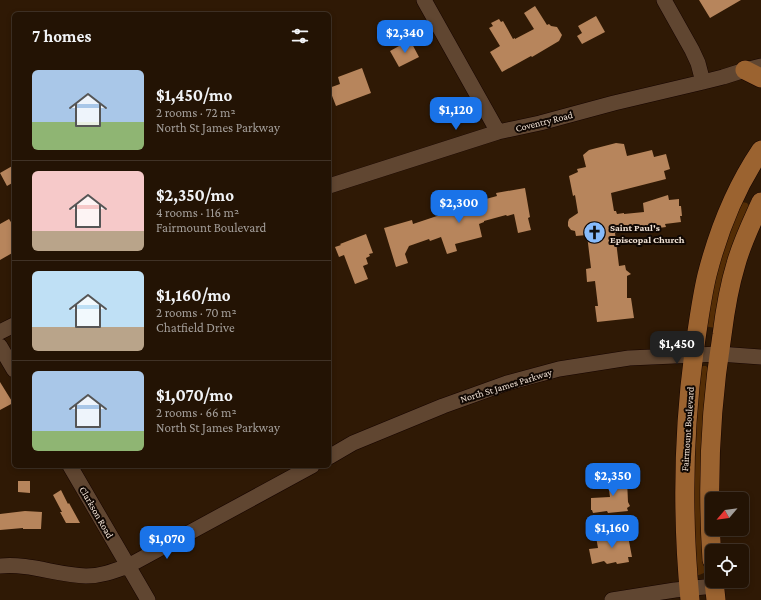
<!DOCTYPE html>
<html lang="en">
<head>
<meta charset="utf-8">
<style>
	:root { --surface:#231304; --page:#2f2013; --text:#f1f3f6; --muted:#a39e9a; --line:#403226; --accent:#1a73e8 }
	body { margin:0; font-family:"Crimson Pro",serif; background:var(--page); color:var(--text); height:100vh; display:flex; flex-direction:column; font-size:15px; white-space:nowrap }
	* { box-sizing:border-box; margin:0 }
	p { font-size:13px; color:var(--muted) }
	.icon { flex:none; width:22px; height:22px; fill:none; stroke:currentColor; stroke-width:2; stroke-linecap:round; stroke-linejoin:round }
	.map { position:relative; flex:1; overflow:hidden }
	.panel { position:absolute; left:12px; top:12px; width:319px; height:456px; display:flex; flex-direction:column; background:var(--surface); border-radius:6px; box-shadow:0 2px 6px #0003,0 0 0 1px var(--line) }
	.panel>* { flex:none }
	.needle { width:26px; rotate:241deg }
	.fabs { position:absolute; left:705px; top:492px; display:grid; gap:8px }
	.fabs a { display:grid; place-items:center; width:44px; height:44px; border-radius:6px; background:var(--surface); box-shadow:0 2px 6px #0003,0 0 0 1px var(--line); font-size:20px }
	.price { position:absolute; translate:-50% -34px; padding:0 9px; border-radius:8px; background:var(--accent); color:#fff; font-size:13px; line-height:26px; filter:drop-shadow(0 1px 2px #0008) }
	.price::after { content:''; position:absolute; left:50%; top:24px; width:12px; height:9px; margin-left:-6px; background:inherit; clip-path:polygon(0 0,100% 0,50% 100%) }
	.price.selected { background:#222; color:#fff }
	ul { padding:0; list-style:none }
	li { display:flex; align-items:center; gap:12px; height:100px; padding:0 20px }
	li+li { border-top:1px solid var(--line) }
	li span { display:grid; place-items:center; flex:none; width:112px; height:80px; border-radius:6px; color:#555 }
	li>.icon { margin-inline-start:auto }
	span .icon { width:48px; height:48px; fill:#fffc; stroke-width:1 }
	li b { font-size:17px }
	h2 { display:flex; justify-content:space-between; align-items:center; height:48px; padding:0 20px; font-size:17px }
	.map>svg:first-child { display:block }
	.green { fill:#542d05 }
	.building { fill:#b7855c }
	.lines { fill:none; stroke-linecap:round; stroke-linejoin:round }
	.minor-casing { stroke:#160400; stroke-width:16 }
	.major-casing { stroke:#160400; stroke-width:20 }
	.minor { stroke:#604631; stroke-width:15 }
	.major { stroke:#9b6330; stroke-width:19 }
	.labels { text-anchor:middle; stroke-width:4; stroke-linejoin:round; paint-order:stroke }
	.street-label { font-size:10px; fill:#f2e3d6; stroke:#100702 }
	.poi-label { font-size:10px; font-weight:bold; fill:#f2e3d6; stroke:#100702; text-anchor:start }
</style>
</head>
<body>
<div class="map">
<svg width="761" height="600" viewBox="0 0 761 600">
	<rect width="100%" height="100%" fill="#2f1905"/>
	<path class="green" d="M742,202L747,203L749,206L716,328L703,326L722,244Z
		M703,366H706L709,369L706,563V569L704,573L699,575H696L690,508L700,367Z"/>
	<path class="building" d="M699,0H741L710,18Z
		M535,6L547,25L549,24L551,26L557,27L562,35L559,41L532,57L531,56L502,72L490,52L500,46L489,28L493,26L491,23L499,19L501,22L503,21L513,39L515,38V39L534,29L524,13Z
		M596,16L605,32L582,44L577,36L582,33L578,26Z
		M410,40L419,57L399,67L390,51Z
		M362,68L371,93L336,106L329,88L340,84L338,77Z
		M616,143L624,144L627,156L652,150L654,157L666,154L670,169L664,171L666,179L611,193L614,211H616L617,214L624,213V214L644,212L643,203L668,195L669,200L679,199V206H681L682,216H680L681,222L665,224L666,227L651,229L649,231L643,232L640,230L615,233L619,266L625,265L626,270L631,274L627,276V298H631L634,318L597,322L595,306H598L595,281L587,282L586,269L591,268L587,235L576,236L575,231L571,230L568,226V222L569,219L578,213L575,195L573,196L569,176L578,172L577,169L586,167L583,155L589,150Z
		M14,165V182L7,186L0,173Z
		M525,188L530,217L528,218L531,230L518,233L514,214L507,216L506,215L484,221V222L479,224L482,237L455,244L457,251L447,254L441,237L430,241L429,239L409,246L405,254L408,263L396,267L384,228L412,220L413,224L440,215L439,213L449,209L497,196L496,193Z
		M9,219L14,227V252L0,260V224Z
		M366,234L373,253L369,254L370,256L366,258L368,264L363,266L368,279L355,284L344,255L339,257L335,247L341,245L340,244Z
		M0,382L13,403L0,410Z
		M624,473V480H627L628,502L630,506L627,508L628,511L608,513L607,511L593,513L592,510H591V498L610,497L609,490L612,487L610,479L612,478V474Z
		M18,481H30V493L18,492Z
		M61,490L68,504L69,503L80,523H66L60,512H62L53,495Z
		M25,511L42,512L41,529H23V528L0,530V514Z
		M624,532L625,536H628L632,557H628L629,562L617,564L616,562L607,564L604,561L592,564L589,549L598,548L596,537Z"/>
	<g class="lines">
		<defs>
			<path id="minor" d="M424,0L498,132
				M664,0L692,50L698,63L703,82
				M329,186L498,132L540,123L614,103L703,82L723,77L745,70L761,66
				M0,332L14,325
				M0,346L14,370
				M329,457L353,443L443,406L507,383L559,369L629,358L719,354L761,357
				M70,466L148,600
				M0,566C29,563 57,575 86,576C101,576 114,571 128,566L312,466
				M612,600L675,590L714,586"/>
			<path id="major" d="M745,70L761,78
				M712,560C707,485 710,410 722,335C725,311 729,287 736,264C742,242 752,222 761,202
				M714,581L716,600
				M690,600C682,517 683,435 694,352C698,326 701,300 707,275C718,232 736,187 761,150"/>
		</defs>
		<use href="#minor" class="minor-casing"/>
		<use href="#major" class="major-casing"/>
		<use href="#minor" class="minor"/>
		<use href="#major" class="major"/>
	</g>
	<defs>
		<symbol id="church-disc" viewBox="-11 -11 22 22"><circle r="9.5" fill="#87bbfb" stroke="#100702"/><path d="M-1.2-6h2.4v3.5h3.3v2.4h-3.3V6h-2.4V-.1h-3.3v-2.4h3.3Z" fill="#111"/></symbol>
	</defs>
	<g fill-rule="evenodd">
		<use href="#church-disc" x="582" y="220" width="25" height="25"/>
	</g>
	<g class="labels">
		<g class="street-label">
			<text transform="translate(544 121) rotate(-14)" y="4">Coventry Road</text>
			<text transform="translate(506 385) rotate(-17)" y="4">North St James Parkway</text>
			<text transform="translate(687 429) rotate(-86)" y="4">Fairmount Boulevard</text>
			<text transform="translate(97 512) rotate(60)" y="4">Clarkson Road</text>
		</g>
		<g class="poi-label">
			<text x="610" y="231">Saint Paul's<tspan x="610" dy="12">Episcopal Church</tspan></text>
		</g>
	</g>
</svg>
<div class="fabs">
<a><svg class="needle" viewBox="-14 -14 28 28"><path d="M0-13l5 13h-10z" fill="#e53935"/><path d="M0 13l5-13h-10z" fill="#a39e9a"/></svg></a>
<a><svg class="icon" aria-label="locate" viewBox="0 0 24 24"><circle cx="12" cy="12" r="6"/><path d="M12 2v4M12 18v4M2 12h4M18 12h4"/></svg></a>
</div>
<b class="price" style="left:405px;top:54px">$2,340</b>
<b class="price" style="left:456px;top:131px">$1,120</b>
<b class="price" style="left:459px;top:224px">$2,300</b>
<b class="price selected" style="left:677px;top:365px">$1,450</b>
<b class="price" style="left:613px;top:497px">$2,350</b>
<b class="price" style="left:612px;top:549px">$1,160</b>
<b class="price" style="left:167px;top:560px">$1,070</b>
<section class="panel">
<h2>7 homes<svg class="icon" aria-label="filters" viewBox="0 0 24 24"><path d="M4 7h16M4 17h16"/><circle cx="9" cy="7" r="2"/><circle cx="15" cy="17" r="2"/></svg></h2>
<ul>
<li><span style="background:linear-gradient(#a9c7e8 65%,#8fb573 0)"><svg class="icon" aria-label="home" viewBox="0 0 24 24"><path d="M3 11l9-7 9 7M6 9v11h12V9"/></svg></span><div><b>$1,450/mo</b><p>2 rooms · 72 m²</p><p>North St James Parkway</p></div></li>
<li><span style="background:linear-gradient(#f6c9c9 75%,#b9a48a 0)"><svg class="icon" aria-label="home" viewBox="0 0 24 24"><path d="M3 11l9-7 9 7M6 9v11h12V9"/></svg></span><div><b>$2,350/mo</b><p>4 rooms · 116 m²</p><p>Fairmount Boulevard</p></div></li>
<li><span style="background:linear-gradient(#bfe0f5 70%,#b9a48a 0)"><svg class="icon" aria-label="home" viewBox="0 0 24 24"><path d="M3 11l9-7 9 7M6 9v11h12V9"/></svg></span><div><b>$1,160/mo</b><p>2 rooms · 70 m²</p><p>Chatfield Drive</p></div></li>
<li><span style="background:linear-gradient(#a9c7e8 75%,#8fb573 0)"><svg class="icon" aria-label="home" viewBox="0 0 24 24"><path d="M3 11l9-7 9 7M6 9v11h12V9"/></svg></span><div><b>$1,070/mo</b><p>2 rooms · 66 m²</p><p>North St James Parkway</p></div></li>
</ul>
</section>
</div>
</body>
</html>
